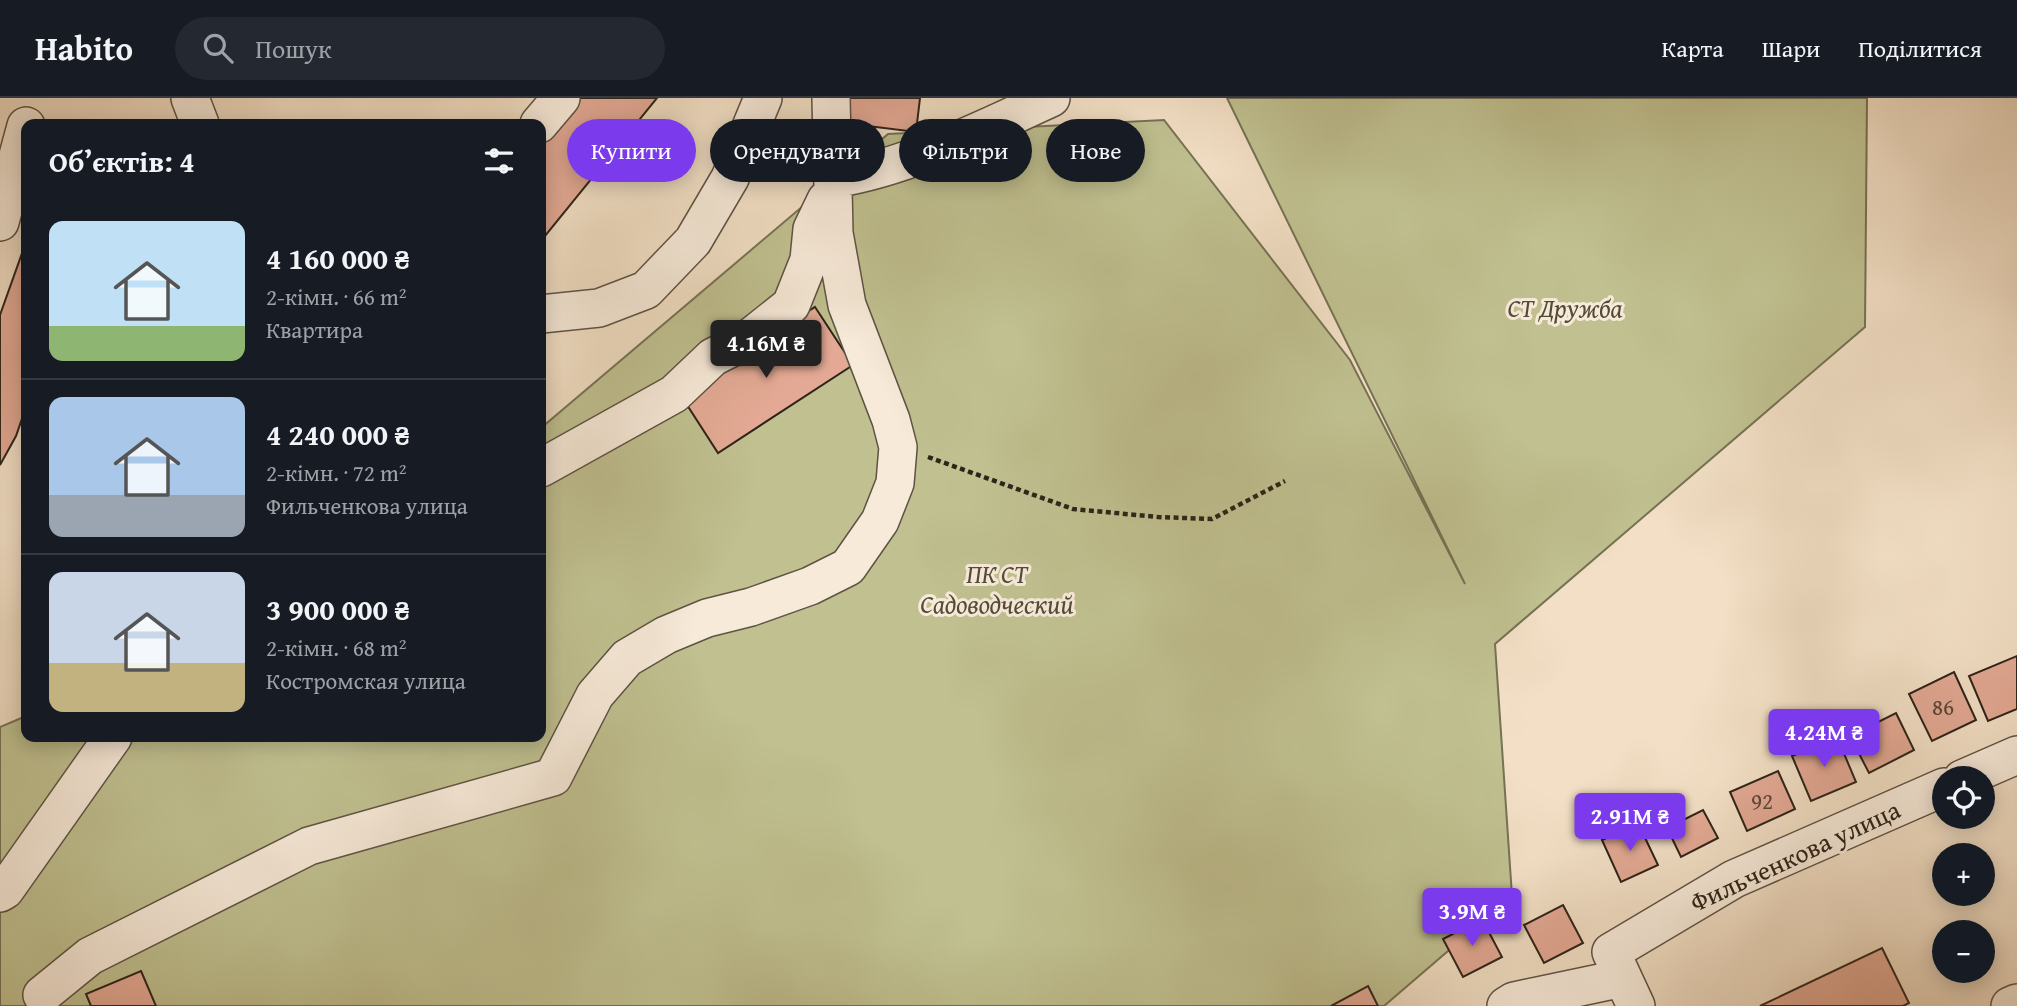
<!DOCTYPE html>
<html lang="uk">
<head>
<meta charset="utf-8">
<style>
	:root { --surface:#171b24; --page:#242831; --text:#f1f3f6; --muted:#9ea1a6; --line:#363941; --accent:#7c3aed }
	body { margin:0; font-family:"Gentium Book Plus",serif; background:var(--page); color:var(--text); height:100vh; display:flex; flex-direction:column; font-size:26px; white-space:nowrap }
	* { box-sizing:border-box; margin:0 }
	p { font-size:23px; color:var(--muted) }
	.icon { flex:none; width:38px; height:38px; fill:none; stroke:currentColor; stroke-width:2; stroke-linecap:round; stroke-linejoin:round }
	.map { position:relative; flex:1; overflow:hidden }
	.details { position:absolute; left:21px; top:21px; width:525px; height:623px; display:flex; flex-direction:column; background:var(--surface); border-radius:14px; box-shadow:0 4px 18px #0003 }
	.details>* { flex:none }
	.banner { position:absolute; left:567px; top:21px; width:665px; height:63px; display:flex; gap:14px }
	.buttons { position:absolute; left:1932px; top:668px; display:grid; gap:14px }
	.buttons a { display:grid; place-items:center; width:63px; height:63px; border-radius:50%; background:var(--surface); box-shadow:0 4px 18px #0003; font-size:35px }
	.price { position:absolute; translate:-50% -60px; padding:0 16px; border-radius:7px; background:var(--accent); color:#fff; font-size:23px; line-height:46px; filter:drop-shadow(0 2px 4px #0008) }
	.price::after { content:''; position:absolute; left:50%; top:42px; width:21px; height:16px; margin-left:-10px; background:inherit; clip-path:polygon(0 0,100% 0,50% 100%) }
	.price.current { background:#222; color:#fff }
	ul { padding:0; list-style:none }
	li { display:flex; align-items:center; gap:21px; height:175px; padding:0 28px }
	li+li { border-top:2px solid var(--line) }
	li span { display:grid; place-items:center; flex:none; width:196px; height:140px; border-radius:14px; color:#555 }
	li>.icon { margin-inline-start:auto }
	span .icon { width:84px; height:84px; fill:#fffc; stroke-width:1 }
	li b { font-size:30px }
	h2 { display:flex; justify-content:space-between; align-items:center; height:84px; padding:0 28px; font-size:30px }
	.tag { padding:0 24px; border-radius:32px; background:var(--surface); box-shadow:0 4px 18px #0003; font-size:24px; line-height:63px }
	.tag.current { background:var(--accent); color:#fff }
	header { display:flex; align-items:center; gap:42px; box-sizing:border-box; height:98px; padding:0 35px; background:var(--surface); border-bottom:2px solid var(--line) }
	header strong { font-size:33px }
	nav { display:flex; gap:38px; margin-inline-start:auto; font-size:24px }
	.search { width:490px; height:63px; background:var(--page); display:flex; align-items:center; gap:18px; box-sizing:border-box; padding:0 24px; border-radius:38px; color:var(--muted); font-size:26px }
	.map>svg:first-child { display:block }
	.green { fill:#c0c090; stroke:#767254; stroke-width:2 }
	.building { fill:#e3a994; stroke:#2d2419; stroke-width:2 }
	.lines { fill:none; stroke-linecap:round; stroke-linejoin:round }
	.minor-casing { stroke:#5e5344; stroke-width:40 }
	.path { stroke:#2d2419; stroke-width:4.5; stroke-dasharray:5 3.5; stroke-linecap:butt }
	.minor { stroke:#f7ead9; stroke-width:37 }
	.labels { text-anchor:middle; stroke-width:6; stroke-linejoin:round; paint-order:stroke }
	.number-label { font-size:23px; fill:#5a4538 }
	.park-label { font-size:26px; font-style:italic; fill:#524b37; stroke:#f7ead9 }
	.street-label { font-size:26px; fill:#2d2419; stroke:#f7ead9 }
</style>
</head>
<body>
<header>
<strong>Habito</strong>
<div class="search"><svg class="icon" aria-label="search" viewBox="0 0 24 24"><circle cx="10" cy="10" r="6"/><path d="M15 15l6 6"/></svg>Пошук</div>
<nav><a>Карта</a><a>Шари</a><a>Поділитися</a></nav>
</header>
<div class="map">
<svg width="2017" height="908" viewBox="0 0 2017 908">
	<rect width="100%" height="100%" fill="#f2dfc5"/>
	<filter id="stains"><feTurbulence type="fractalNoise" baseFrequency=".00286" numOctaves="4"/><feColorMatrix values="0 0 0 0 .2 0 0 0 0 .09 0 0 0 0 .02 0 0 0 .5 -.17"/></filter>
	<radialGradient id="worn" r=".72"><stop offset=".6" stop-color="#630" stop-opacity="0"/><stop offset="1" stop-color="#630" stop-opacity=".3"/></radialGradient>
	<path class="green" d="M1227,0H1867L1865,229L1495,546L1512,798L1384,908H0V629L26,618V639H541V330L888,36L1164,22L1350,262L1465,486Z"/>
	<path class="building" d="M580,0H657L541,143V48Z
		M845,0H920L916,34L844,25Z
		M26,144V309L16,338L0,367V217Z
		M815,209L853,267L718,355L680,296Z
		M2017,558V611L1988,623L1969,578Z
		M1954,574L1976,622L1932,643L1909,596Z
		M1896,615L1914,652L1869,675L1850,638Z
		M1837,639L1856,684L1811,703L1792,658Z
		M1778,673L1795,711L1747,733L1730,694Z
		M1703,712L1718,740L1681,759L1667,730Z
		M1638,725L1658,767L1621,784L1602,742Z
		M1563,807L1583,845L1544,865L1524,827Z
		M1482,821L1502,859L1463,879L1443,841Z
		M1882,850L1909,905L1903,908H1760Z
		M141,873L156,908H91L86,896Z
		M1368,888L1378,908H1331Z"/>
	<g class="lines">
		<defs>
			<path id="minor" d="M190,0L200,26
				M539,26L561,0
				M831,60L834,81C909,69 983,31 1051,0
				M0,124L26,28
				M541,216L599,210L646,192L693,143L730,80L763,0
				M541,370L674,296L713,259L747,242L791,207L809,162L812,131L826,102
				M1962,681L2017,657
				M0,795L5,792L113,639
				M42,897L90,858L309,748L553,679L595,597L627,560L666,537L707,520L751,509L810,488L848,469L880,423L895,385L898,349L891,322L847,207L834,135L831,0
				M1506,908L1514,903L1623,880
				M1636,908L1611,854L1734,781L1944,689
				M2010,908L2017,905"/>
		</defs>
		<use href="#minor" class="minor-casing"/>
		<path class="path" d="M928,359L1073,411L1158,419L1212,421L1285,383"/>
		<use href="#minor" class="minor"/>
	</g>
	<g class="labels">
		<g class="number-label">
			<text x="1943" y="617">86</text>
			<text x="1762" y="711">92</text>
		</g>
		<g class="park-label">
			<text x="1565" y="219">СТ Дружба</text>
			<text x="997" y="485">ПК СТ<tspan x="997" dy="30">Садоводческий</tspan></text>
		</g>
		<g class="street-label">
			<text transform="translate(1795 758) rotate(-25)" y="9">Фильченкова улица</text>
		</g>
	</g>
	<rect width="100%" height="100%" filter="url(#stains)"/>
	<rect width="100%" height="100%" fill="url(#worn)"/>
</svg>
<div class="buttons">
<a><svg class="icon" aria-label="locate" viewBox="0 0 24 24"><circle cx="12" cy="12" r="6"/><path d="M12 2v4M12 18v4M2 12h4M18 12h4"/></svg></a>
<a>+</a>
<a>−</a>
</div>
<b class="price current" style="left:766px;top:282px">4.16M ₴</b>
<b class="price" style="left:1824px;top:671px">4.24M ₴</b>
<b class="price" style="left:1630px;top:755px">2.91M ₴</b>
<b class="price" style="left:1472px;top:850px">3.9M ₴</b>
<div class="banner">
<a class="tag current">Купити</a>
<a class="tag">Орендувати</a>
<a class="tag">Фільтри</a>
<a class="tag">Нове</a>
</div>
<section class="details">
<h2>Об’єктів: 4<svg class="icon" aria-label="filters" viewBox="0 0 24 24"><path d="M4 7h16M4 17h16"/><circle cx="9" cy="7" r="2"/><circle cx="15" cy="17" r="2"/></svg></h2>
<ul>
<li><span style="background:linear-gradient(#bfe0f5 75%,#8fb573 0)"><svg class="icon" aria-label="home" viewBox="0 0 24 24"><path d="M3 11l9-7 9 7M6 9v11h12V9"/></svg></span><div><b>4 160 000 ₴</b><p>2-кімн. · 66 m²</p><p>Квартира</p></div></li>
<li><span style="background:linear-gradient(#a9c7e8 70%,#9aa5b1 0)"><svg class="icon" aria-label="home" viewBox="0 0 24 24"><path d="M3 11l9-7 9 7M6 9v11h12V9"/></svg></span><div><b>4 240 000 ₴</b><p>2-кімн. · 72 m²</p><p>Фильченкова улица</p></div></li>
<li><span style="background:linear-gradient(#c9d6e8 65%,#c2b280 0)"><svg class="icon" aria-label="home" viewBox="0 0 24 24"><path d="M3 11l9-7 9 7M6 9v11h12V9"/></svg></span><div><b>3 900 000 ₴</b><p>2-кімн. · 68 m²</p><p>Костромская улица</p></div></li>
</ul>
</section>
</div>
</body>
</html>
